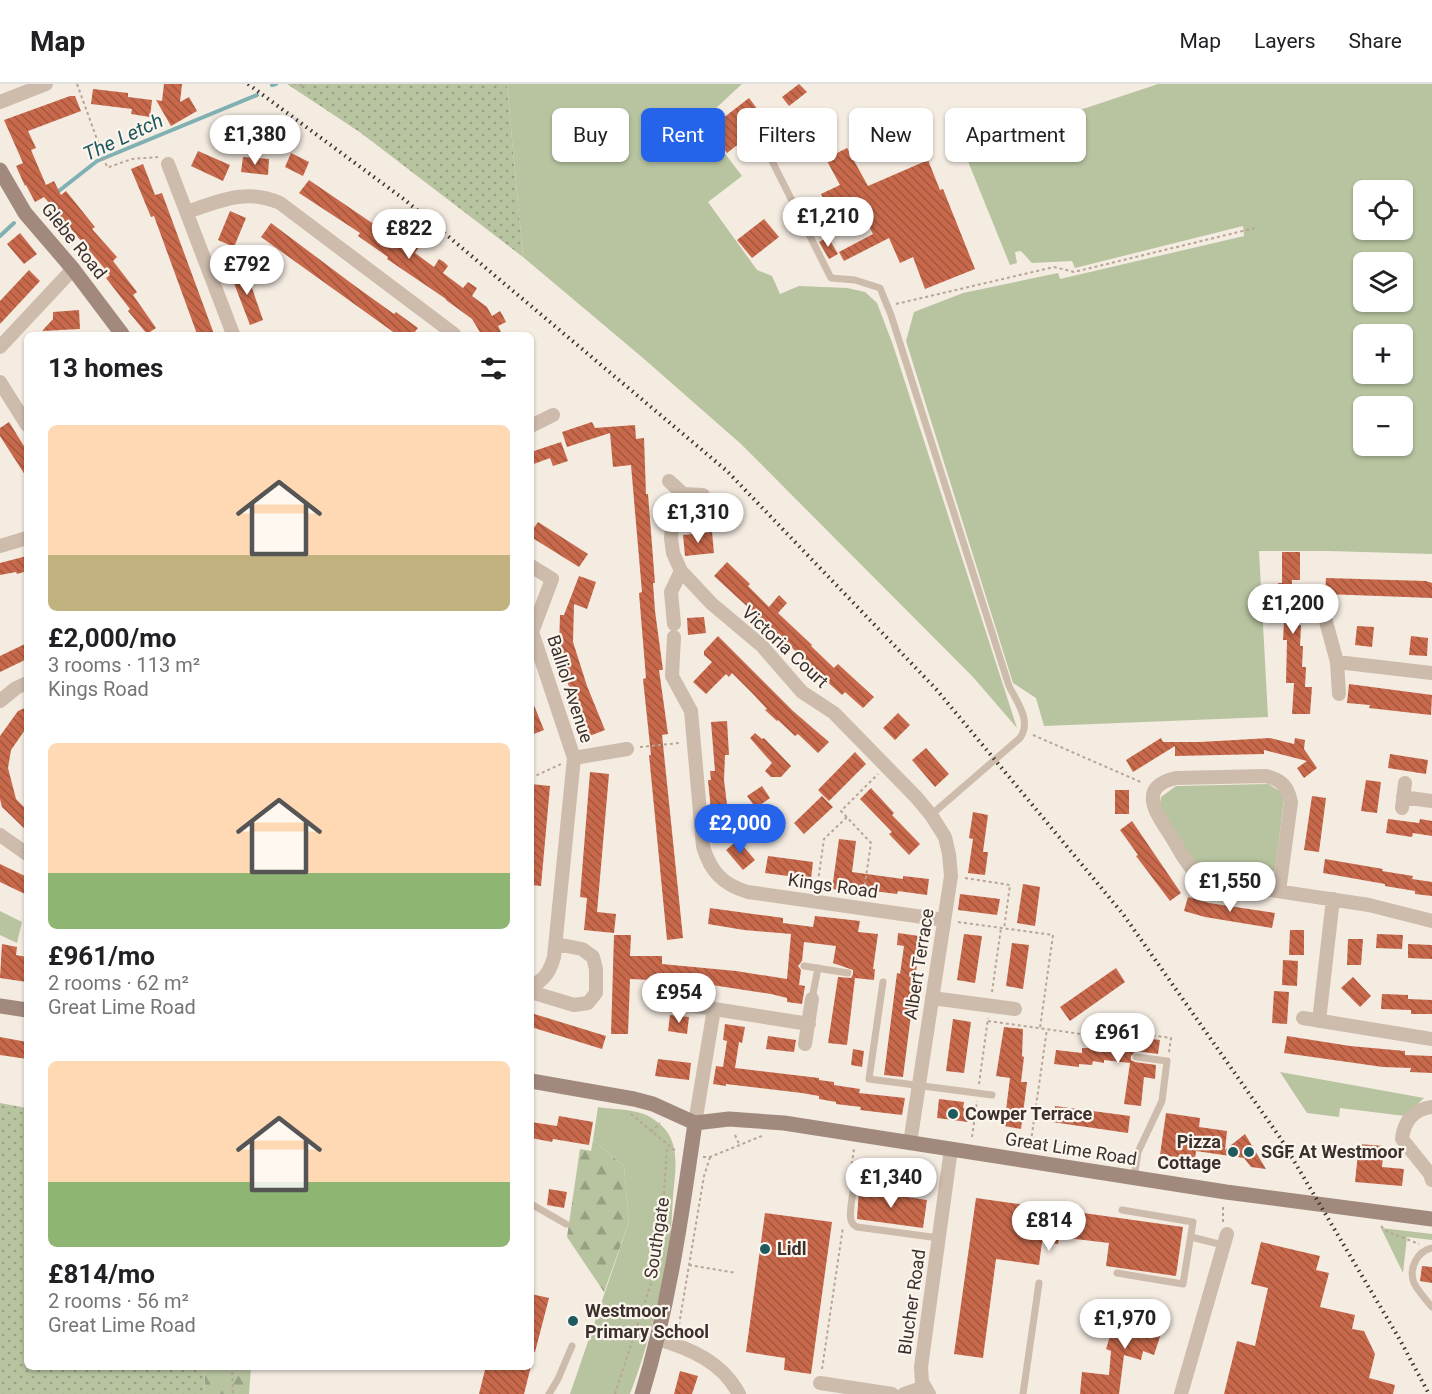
<!DOCTYPE html>
<html lang="en">
<head>
<meta charset="utf-8">
<style>
	:root { --surface:#fff; --page:#f6f6f6; --text:#202124; --muted:#757577; --line:#e0e0e0; --accent:#2563eb }
	body { margin:0; font-family:Roboto,sans-serif; background:var(--page); color:var(--text); height:100vh; display:flex; flex-direction:column; font-size:22px; white-space:nowrap }
	* { box-sizing:border-box; margin:0 }
	p { font-size:20px; color:var(--muted) }
	.icon { flex:none; width:33px; height:33px; fill:none; stroke:currentColor; stroke-width:2; stroke-linecap:round; stroke-linejoin:round }
	.map { position:relative; flex:1; overflow:hidden }
	.side { position:absolute; left:24px; top:248px; width:510px; height:1038px; display:flex; flex-direction:column; background:var(--surface); border-radius:9px; box-shadow:0 2px 4px #0004 }
	.side>* { flex:none }
	.guide { position:absolute; left:552px; top:24px; width:570px; height:54px; display:flex; gap:12px }
	.controls { position:absolute; left:1353px; top:96px; display:grid; gap:12px }
	.controls a { display:grid; place-items:center; width:60px; height:60px; border-radius:9px; background:var(--surface); box-shadow:0 2px 4px #0004; font-size:30px }
	.price { position:absolute; translate:-50% -51px; padding:0 14px; border-radius:21px; background:#fff; color:#222; font-size:20px; line-height:39px; filter:drop-shadow(0 2px 3px #0008) }
	.price::after { content:''; position:absolute; left:50%; top:36px; width:18px; height:14px; margin-left:-9px; background:inherit; clip-path:polygon(0 0,100% 0,50% 100%) }
	.price.current { background:var(--accent); color:#fff }
	ul { padding:0; list-style:none }
	li { display:grid; align-content:center; gap:12px; height:318px; padding:0 24px }
	li span { display:grid; place-items:center; height:186px; border-radius:9px; color:#555 }
	li>.icon { margin-inline-start:auto }
	span .icon { width:108px; height:108px; fill:#fffc; stroke-width:1 }
	li b { font-size:26px }
	h2 { display:flex; justify-content:space-between; align-items:center; height:72px; padding:0 24px; font-size:26px }
	.chip { padding:0 21px; border-radius:9px; background:var(--surface); box-shadow:0 2px 4px #0004; font-size:21px; line-height:54px }
	.chip.current { background:var(--accent); color:#fff }
	header { display:flex; align-items:center; gap:36px; box-sizing:border-box; height:84px; padding:0 30px; background:var(--surface); border-bottom:2px solid var(--line) }
	header strong { font-size:28px }
	nav { display:flex; gap:33px; margin-inline-start:auto; font-size:21px }
	.map>svg:first-child { display:block }
	.grass { fill:#b8c4a0; fill-rule:evenodd }
	.forest { fill:url(#forest-firs) }
	.park { fill:url(#park-dots) }
	.lines { fill:none; stroke-linecap:round; stroke-linejoin:round }
	.stream { stroke:#7fb0b2; stroke-width:4 }
	.building { fill:url(#building-back-hatch) }
	.path { stroke:#b9a596; stroke-width:2; stroke-dasharray:3 3; stroke-linecap:butt }
	.lane { stroke:#cdbbac; stroke-width:7 }
	.street { stroke:#cdbbac; stroke-width:14 }
	.secondary { stroke:#a18a7d; stroke-width:15 }
	.rail { stroke:#3b302b; stroke-width:4; stroke-dasharray:1.5 4.5; stroke-linecap:butt }
	.poi-dot { fill:#1f5a5e; stroke:#fbf5ee; stroke-width:2 }
	.labels { text-anchor:middle; stroke-width:4.5; stroke-linejoin:round; paint-order:stroke }
	.street-label { font-size:18px; fill:#3b302b; stroke:#fbf5ee }
	.poi-label { font-size:18px; font-weight:bold; fill:#3b302b; stroke:#fbf5ee; text-anchor:start }
	.water-label { font-size:20px; font-style:italic; fill:#1f5a5e; stroke:#fbf5ee }
</style>
</head>
<body>
<header>
<strong>Map</strong>
<nav><a>Map</a><a>Layers</a><a>Share</a></nav>
</header>
<div class="map">
<svg width="1432" height="1310" viewBox="0 0 1432 1310">
	<defs>
		<pattern id="forest-firs" width="22" height="20" patternUnits="userSpaceOnUse" patternTransform="scale(1.5)"><rect width="22" height="20" fill="#b8c4a0"/><path d="M5 1l3.5 6h-7zM16 11l3.5 6h-7z" fill="#97a083"/></pattern>
		<pattern id="park-dots" width="8" height="8" patternUnits="userSpaceOnUse" patternTransform="scale(1.5)"><rect width="8" height="8" fill="#b8c4a0"/><path d="M2 2h.1M6 6h.1" fill="none" stroke="#97a083" stroke-width="1.8" stroke-linecap="round"/></pattern>
		<pattern id="building-back-hatch" width="6" height="6" patternUnits="userSpaceOnUse" patternTransform="scale(1.5)"><rect width="6" height="6" fill="#c8694b"/><path d="M-1 5l2 2M0 0l6 6M5-1l2 2" fill="none" stroke="#a4573f"/></pattern>
	</defs>
	<rect width="100%" height="100%" fill="#f4ebe1"/>
	<path class="grass" d="M507,0H742L701,38L742,92L708,118L757,186L772,192L780,210L799,202L847,204L865,208L877,219L893,261L1017,644L973,593L741,360L643,274L523,173Z
		M1158,0H1432V470L1328,467H1259L1268,633L1044,642L1036,614L1013,599L906,257L914,228L963,209L1058,189L1060,195L1244,152L1243,142L1075,184L1072,177L1032,179L1021,167L1015,168L1017,179L1010,181L963,65ZM1364,106H1402V146H1364ZM1364,178H1402V218H1364ZM1364,250H1402V290H1364ZM1364,322H1402V362H1364Z
		M1268,700L1280,707L1284,716L1275,786L1269,795L1264,798L1210,791L1196,782L1159,725L1161,713L1176,702Z
		M0,827L22,838L17,859L0,851Z
		M1280,988L1424,1014L1405,1032L1340,1024L1339,1033L1307,1029Z
		M598,1023C622,1027 643,1023 662,1042C681,1060 675,1089 673,1112C672,1131 671,1149 669,1168C667,1181 663,1195 660,1208C652,1243 643,1276 630,1310H570L629,1138L624,1082L593,1056Z
		M1381,1144L1432,1150V1156L1407,1153L1403,1189Z"/>
	<path class="forest" d="M593,1056L624,1082L629,1138L604,1208L567,1153L580,1065L591,1067Z
		M204,1283H251L249,1310H205Z"/>
	<path class="park" d="M287,0H507L523,173L361,49Z
		M0,1019L27,1024V1282L204,1283L205,1310H0Z"/>
	<g class="lines">
		<path class="stream" d="M272,1L276,0
			M55,110L97,77L257,11
			M0,152L14,139"/>
	</g>
	<path class="building" d="M164,0H182L180,18L189,13L197,27L171,42L156,16L162,17Z
		M799,0L807,8L789,22L782,13Z
		M93,5L128,9V13L152,16L150,33L131,30L132,25L91,20Z
		M70,12H75L81,27L28,47L36,64L31,66L46,101L54,97L61,111L66,107L95,143L92,145L117,173L113,177L137,208L133,211L156,244L147,250L128,227L130,225L106,194L110,191L44,113L35,118L26,101L25,102L16,82L23,79L4,36Z
		M749,14L767,38L727,69L709,45Z
		M825,46L837,69L847,64L868,102L928,76L940,106L943,105L975,185L925,205L913,173L900,179L889,154L844,177L839,168L873,150L861,127L855,130L848,117L829,126L821,110L840,101L821,66L803,75L796,61Z
		M198,67L230,81L223,97L191,82Z
		M291,69L309,78L303,92L285,83Z
		M243,73L269,75L268,91L241,88Z
		M143,80L155,111L162,109L214,250H197L154,132L151,133L131,85Z
		M309,96L375,141L381,133L385,137L390,140L385,148L405,162L409,157L416,161L419,163L415,169L434,183L439,175L444,178L448,182L443,189L463,204L468,198L477,204L472,212L487,223L492,232L500,227L503,232L506,238L498,242L502,250H481L472,235L446,216V215L387,175L388,173L358,152L360,149L299,109Z
		M230,127L246,134L234,163L218,156Z
		M764,135L779,153L752,174L737,156Z
		M271,139L355,202L394,230L396,228L418,244L413,250H396L261,153Z
		M20,149L37,170L24,180L7,160Z
		M828,153L838,170L829,175L819,158Z
		M243,178L263,236L250,241L232,194Z
		M29,186L40,197L0,240V217Z
		M79,226L80,245L42,247L53,235V228Z
		M9,338L27,367V394L0,352V344Z
		M592,338L595,344L635,341L636,355L644,354L646,410H648L655,499H653L655,527L663,586H659L668,650L662,651L683,854L667,856L649,671H651L643,595L646,594L639,509L642,508L631,381L613,383L610,349L567,363L562,348Z
		M561,358L568,377L553,382L550,374L531,381V368Z
		M538,438L588,470L579,483L531,453V448Z
		M712,448L714,469L685,472L683,451Z
		M1282,468H1300V496H1292L1291,519L1296,520L1295,540L1301,541L1300,562H1303L1302,583H1306L1305,603H1312L1310,630H1292L1294,599H1286L1287,556H1283L1284,538L1279,537L1280,515H1277L1278,499H1282Z
		M27,472V487L17,490L16,488L0,491V479Z
		M727,478L750,500L748,502L769,523L779,511L787,519L778,529L812,561L811,562L834,584L838,580L874,613L863,624L845,608L842,611L822,593L820,594L801,576L803,574L714,492Z
		M579,492L596,498L587,525L574,520L573,558L587,602L605,646L587,653L556,566L559,565L560,531H564Z
		M1326,494L1426,497L1432,499V514L1325,510Z
		M704,533L706,549L688,551L687,534Z
		M1357,542L1374,543L1372,563L1355,561Z
		M718,552L793,627L829,658L818,669L798,650L795,652L778,636L777,637L765,626L767,625L753,610L732,589L729,593L726,590L706,610L693,598L712,578L704,571V567Z
		M1411,552L1428,554L1427,572L1409,571Z
		M27,559V575L0,588V572Z
		M1349,600L1432,611L1431,631L1369,624L1370,621L1347,619Z
		M531,614L544,646L531,651Z
		M27,623V643L11,666L8,684L16,715L27,726V747L2,723L0,715V652L18,627Z
		M898,629L910,641L895,656L883,644Z
		M727,637L729,671H725L724,696L730,745L713,747L708,696H711L710,687H715L711,638Z
		M755,649L762,655L764,654L791,682L781,693H771L765,687L772,679L750,654Z
		M1161,654L1163,658H1200L1270,654L1294,660L1295,654L1305,656L1304,665L1317,684L1304,694L1297,684L1307,677L1264,666V670L1175,672V662L1133,688L1126,676Z
		M926,664L949,690L935,703L912,676Z
		M855,668L866,680L829,717L818,706Z
		M1390,670L1428,676L1426,690L1388,684Z
		M590,688L609,690L597,828L616,830L614,849L584,846L587,814L580,813Z
		M1366,696L1381,698L1377,729L1361,727Z
		M531,700L550,702L541,802L531,801Z
		M762,702L770,714L756,724L747,712Z
		M871,704L894,729L892,731L920,760L909,771L889,750L892,748L860,715Z
		M1115,706H1129V730H1115Z
		M822,712L833,723L804,750L794,739Z
		M1312,712L1326,714L1319,768L1304,766Z
		M973,728L988,731L983,768H988L985,791L968,789L973,755L969,754Z
		M1388,735L1419,739L1420,735L1432,737V752L1413,749L1412,753L1386,749Z
		M1132,737L1181,809L1170,817L1136,772L1138,771L1120,746Z
		M839,755L856,757L852,788L903,795V792L929,795L927,811L898,807L897,810L850,804L849,808L832,805Z
		M738,756L755,776L743,786L726,766Z
		M768,772L813,778L811,795L765,789Z
		M1325,775L1383,785L1382,787L1413,792L1412,795L1432,798V812L1415,810V807L1385,802V800L1323,789Z
		M0,780L27,793V811L0,798Z
		M1023,800L1040,803L1035,842L1017,839Z
		M960,810L1000,815L997,831L958,826Z
		M1188,813L1209,819L1275,829L1272,844L1205,833L1184,827Z
		M710,824L783,834V839L813,843L815,832L860,837L858,848L878,850L873,885H875L874,896L855,894L847,961L828,959L838,893L851,894L853,890V886L833,879L836,862L804,858L802,877L798,882L801,886L799,901L805,902L802,920L787,918V914L771,910L686,897V900L665,897L662,922L649,920L652,896L630,895L628,950H611L614,851H631L630,872H662V880L736,887L787,895L791,850L744,846L708,840Z
		M1290,846H1304V871H1289Z
		M898,849L919,852L916,892L903,993L884,991L897,889L900,890L904,862L897,861Z
		M964,850L982,852L975,899L957,896Z
		M1377,850L1403,851L1402,865L1376,864Z
		M1348,855H1363L1361,881H1347Z
		M1012,859L1029,861L1023,905L1006,902Z
		M2,860L17,863L16,871L27,873V898L0,894Z
		M1408,860L1432,861V875L1408,874Z
		M1283,876L1298,877L1297,902L1282,901Z
		M1116,884L1125,898L1070,937L1060,923Z
		M1353,893L1371,912L1360,923L1341,904Z
		M1274,907L1289,908L1287,940L1272,939Z
		M1382,910L1408,911V915L1432,916V930H1411V926L1381,925Z
		M531,929L606,952L602,965L531,943Z
		M670,931L689,933L687,950L668,947Z
		M953,935L971,938L964,989L946,987Z
		M725,940L745,943L742,959L739,958L735,984L819,994V996L834,998V1001L860,1005L859,1009L905,1014L902,1031L860,1026L861,1023L836,1020V1018L819,1015V1012L802,1009L726,1000V1002L713,1000L716,982L723,983L727,957L723,956Z
		M1004,943L1023,945L1022,972L1024,973L1021,998H1027L1021,1045L1004,1042L1010,994L996,992Z
		M768,952L796,956L794,968L766,965Z
		M1287,952L1350,962L1405,967V971L1432,972V989L1410,988L1411,984L1383,983L1284,969Z
		M0,953L27,958V975L0,971Z
		M1136,953L1160,956L1158,970L1136,967L1131,972V976L1135,978L1156,981L1155,995L1144,993L1141,1022L1124,1020L1130,979L1104,976V979L1093,977L1092,981L1079,980V983L1054,980L1056,966L1082,969V964H1107V960L1134,964Z
		M853,965L864,967L862,983L851,981Z
		M658,975L691,979L689,996L655,992Z
		M939,1015L964,1018L963,1024L970,1025L968,1038L937,1034Z
		M1055,1022L1130,1032L1128,1049L1052,1038Z
		M1166,1029L1200,1034L1199,1043L1227,1047L1225,1066L1245,1050L1266,1085L1251,1083L1244,1074L1196,1067L1195,1075L1160,1071Z
		M559,1032L593,1038L589,1061L553,1055L552,1058L531,1054V1038L557,1042Z
		M1359,1060L1384,1062L1382,1083L1404,1085L1402,1102L1355,1098Z
		M549,1105L567,1108L564,1124L547,1121Z
		M859,1106L927,1116L923,1144L857,1135Z
		M976,1114L1183,1143L1176,1192L1106,1182L1109,1159L1059,1153L1058,1160L1042,1158L1039,1181L996,1175L983,1274L954,1270Z
		M765,1129L832,1138L811,1290L784,1286L785,1274L746,1268Z
		M1261,1158L1320,1172L1316,1186L1329,1189L1320,1223L1355,1231L1352,1245L1364,1247L1375,1270L1369,1294L1395,1301L1393,1310H1224L1237,1257L1255,1262L1268,1204L1251,1200Z
		M1422,1182L1432,1183V1199L1420,1197Z
		M531,1210L549,1214L535,1268H531Z
		M1136,1224L1166,1234L1154,1271L1143,1267L1141,1276L1124,1271L1119,1310H1080L1082,1288L1109,1291L1111,1267L1106,1265L1116,1233L1131,1238Z
		M486,1282H531L524,1310H479Z
		M680,1287L698,1292L692,1310H674Z"/>
	<g class="lines">
		<path class="path" d="M77,0L107,83H109L132,75L158,73
			M293,0L305,2
			M896,220L1054,183L1074,188L1255,144
			M1033,651L1143,699
			M640,663L679,659
			M531,694L561,680
			M965,794L1010,801L1004,845
			M817,804L824,755L847,733
			M863,813L871,759L841,727L878,690
			M958,838L1053,851L1040,944
			M992,908L1001,844
			M988,937L1081,950L1092,943L1171,954L1169,968
			M979,1000L988,934
			M631,1030L677,1068
			M651,1048L660,1039
			M735,1051L740,1062
			M972,1053L977,1017
			M1030,1064L1047,945
			M703,1073H710L762,1052
			M850,1092L854,1065
			M1223,1138V1123
			M1381,1142L1386,1147L1419,1160
			M661,1158L667,1062
			M689,1181L736,1189
			M678,1247L704,1092L710,1073
			M232,1282L233,1310
			M822,1285L843,1143
			M615,1310L656,1184"/>
		<path class="lane" d="M768,69L831,194L855,196L880,204L891,231L1009,602C1017,618 1032,637 1020,654L931,731
			M804,882L848,889
			M883,898L869,995L992,1011
			M812,915L818,884
			M1134,1094L1138,1068L1162,1017L1167,977L1136,973
			M919,1101C905,1099 867,1088 857,1099C852,1105 852,1115 851,1122C850,1131 849,1139 857,1143L939,1154
			M531,1120L566,1140
			M1191,1153L1223,1161
			M1432,1164C1418,1167 1408,1184 1414,1199C1418,1207 1426,1216 1432,1223
			M1117,1189L1183,1200L1193,1138L1122,1126
			M549,1310L558,1295L572,1262
			M1023,1310L1039,1199"/>
		<path class="street" d="M0,18L46,0
			M168,80L233,250
			M187,128C219,117 247,104 280,119L454,250
			M0,263L73,185
			M0,298L27,341
			M531,342L553,331
			M669,397L683,410L703,411
			M683,410L673,435L671,454L673,469L681,487L712,520L762,562L802,608L834,629L917,714L931,731L945,753L949,770L951,792L910,1059
			M0,462L27,454
			M531,482L552,495L532,548
			M1322,523L1337,578L1339,610
			M674,540L671,508L681,487
			M531,545L574,674L554,873C550,887 545,896 531,902
			M674,553L672,592L691,627L703,762C710,787 723,801 748,808L944,836
			M1337,578L1432,589
			M0,617L16,604L27,599
			M574,674L627,665
			M1403,713L1432,717
			M1402,724L1405,699
			M0,751L27,770
			M1279,807L1291,718C1288,703 1282,696 1266,692L1176,694C1136,703 1157,731 1171,752C1182,770 1190,790 1211,797L1369,821L1432,837
			M531,908L574,921L588,919L596,909V885L593,873L582,865L556,860
			M932,914L1015,925
			M676,919L809,940
			M1303,934L1432,955
			M1319,937L1333,815
			M805,960L812,915
			M1432,1023C1414,1025 1404,1037 1402,1055L1430,1090L1432,1096
			M695,1039L714,925
			M658,1255C691,1265 722,1278 739,1310
			M820,1299L892,1310
			M904,1310L924,1303
			M929,1310L922,1298L921,1283L951,1065
			M1181,1310L1227,1150"/>
		<path class="secondary" d="M0,86L25,129L73,185L122,250
			M0,922L27,926
			M531,997L634,1015L653,1020L695,1039L729,1035L784,1039L1226,1108L1432,1135
			M642,1310C669,1221 682,1130 695,1039"/>
		<path class="rail" d="M248,0L405,116L727,387L936,605L1123,830L1281,1055L1400,1256L1429,1310"/>
	</g>
	<g class="poi-dot">
		<circle cx="953" cy="1030" r="6"/>
		<circle cx="1233" cy="1068" r="6"/>
		<circle cx="1249" cy="1068" r="6"/>
		<circle cx="765" cy="1165" r="6"/>
		<circle cx="573" cy="1237" r="6"/>
	</g>
	<g class="labels">
		<g class="street-label">
			<text transform="translate(74 157) rotate(51)" y="6">Glebe Road</text>
			<text transform="translate(785 563) rotate(43)" y="6">Victoria Court</text>
			<text transform="translate(570 605) rotate(72)" y="6">Balliol Avenue</text>
			<text transform="translate(833 802) rotate(8)" y="6">Kings Road</text>
			<text transform="translate(919 880) rotate(-81)" y="6">Albert Terrace</text>
			<text transform="translate(1071 1065) rotate(9)" y="6">Great Lime Road</text>
			<text transform="translate(657 1154) rotate(-81)" y="6">Southgate</text>
			<text transform="translate(912 1218) rotate(-82)" y="6">Blucher Road</text>
		</g>
		<g class="poi-label">
			<text x="965" y="1036">Cowper Terrace</text>
			<text x="1221" y="1064" text-anchor="end">Pizza<tspan x="1221" dy="21">Cottage</tspan></text>
			<text x="1261" y="1074">SGF At Westmoor</text>
			<text x="777" y="1171">Lidl</text>
			<text x="585" y="1233">Westmoor<tspan x="585" dy="21">Primary School</tspan></text>
		</g>
		<g class="water-label">
			<text transform="translate(123 53) rotate(-25)" y="7">The Letch</text>
		</g>
	</g>
</svg>
<div class="controls">
<a><svg class="icon" aria-label="locate" viewBox="0 0 24 24"><circle cx="12" cy="12" r="6"/><path d="M12 2v4M12 18v4M2 12h4M18 12h4"/></svg></a>
<a><svg class="icon" aria-label="layers" viewBox="0 0 24 24"><path d="M12 4l9 5-9 5-9-5zM3 14l9 5 9-5"/></svg></a>
<a>+</a>
<a>−</a>
</div>
<b class="price" style="left:255px;top:82px">£1,380</b>
<b class="price" style="left:828px;top:164px">£1,210</b>
<b class="price" style="left:409px;top:176px">£822</b>
<b class="price" style="left:247px;top:212px">£792</b>
<b class="price" style="left:698px;top:460px">£1,310</b>
<b class="price" style="left:1293px;top:551px">£1,200</b>
<b class="price current" style="left:740px;top:771px">£2,000</b>
<b class="price" style="left:1230px;top:829px">£1,550</b>
<b class="price" style="left:679px;top:940px">£954</b>
<b class="price" style="left:1118px;top:980px">£961</b>
<b class="price" style="left:891px;top:1125px">£1,340</b>
<b class="price" style="left:1049px;top:1168px">£814</b>
<b class="price" style="left:1125px;top:1266px">£1,970</b>
<div class="guide">
<a class="chip">Buy</a>
<a class="chip current">Rent</a>
<a class="chip">Filters</a>
<a class="chip">New</a>
<a class="chip">Apartment</a>
</div>
<section class="side">
<h2>13 homes<svg class="icon" aria-label="filters" viewBox="0 0 24 24"><path d="M4 7h16M4 17h16"/><circle cx="9" cy="7" r="2"/><circle cx="15" cy="17" r="2"/></svg></h2>
<ul>
<li><span style="background:linear-gradient(#ffd9b3 70%,#c2b280 0)"><svg class="icon" aria-label="home" viewBox="0 0 24 24"><path d="M3 11l9-7 9 7M6 9v11h12V9"/></svg></span><div><b>£2,000/mo</b><p>3 rooms · 113 m²</p><p>Kings Road</p></div></li>
<li><span style="background:linear-gradient(#ffd9b3 70%,#8fb573 0)"><svg class="icon" aria-label="home" viewBox="0 0 24 24"><path d="M3 11l9-7 9 7M6 9v11h12V9"/></svg></span><div><b>£961/mo</b><p>2 rooms · 62 m²</p><p>Great Lime Road</p></div></li>
<li><span style="background:linear-gradient(#ffd9b3 65%,#8fb573 0)"><svg class="icon" aria-label="home" viewBox="0 0 24 24"><path d="M3 11l9-7 9 7M6 9v11h12V9"/></svg></span><div><b>£814/mo</b><p>2 rooms · 56 m²</p><p>Great Lime Road</p></div></li>
</ul>
</section>
</div>
</body>
</html>
